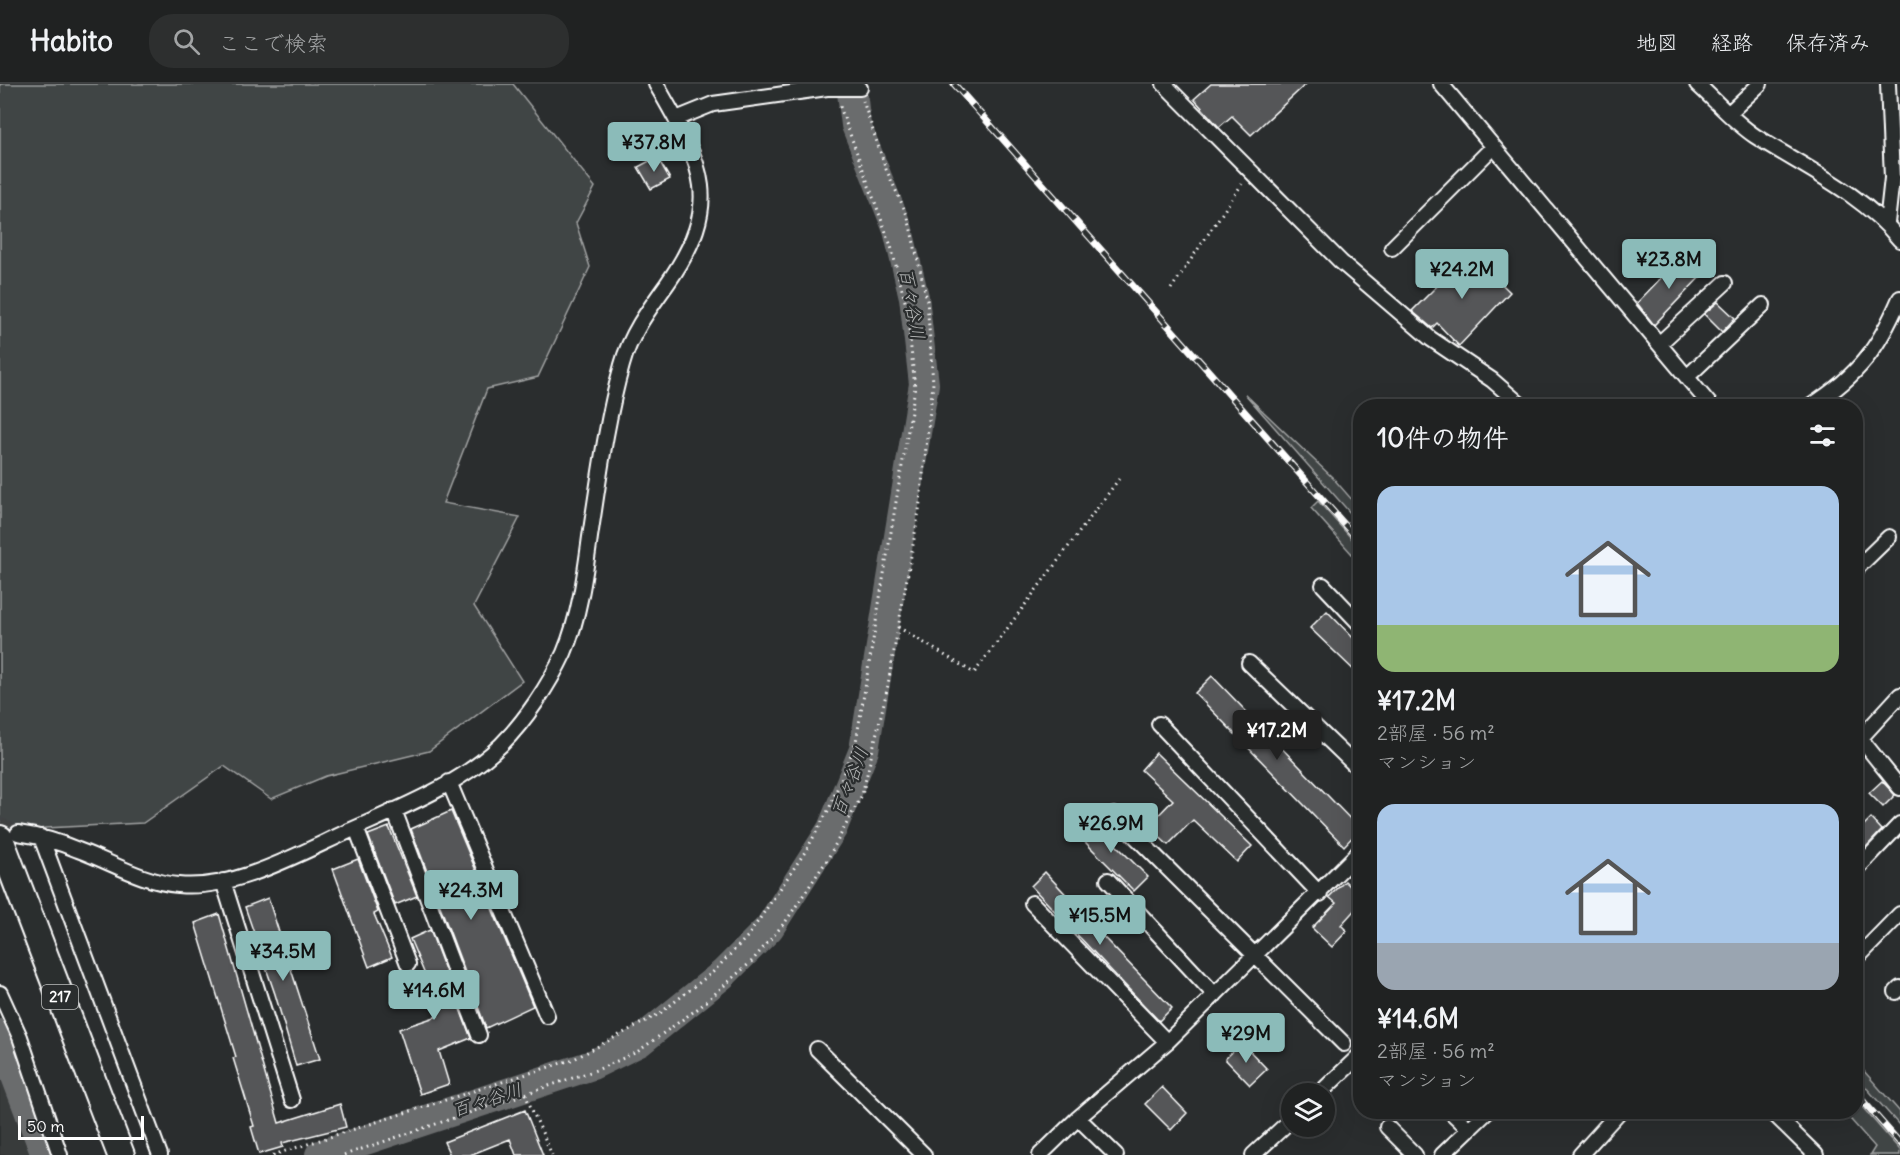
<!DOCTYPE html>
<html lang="ja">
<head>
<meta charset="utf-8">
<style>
	:root { --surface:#202222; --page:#2d2f2f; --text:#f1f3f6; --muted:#a2a4a5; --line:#3d3f40; --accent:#8bbbb9 }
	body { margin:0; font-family:Delius,"Klee One",sans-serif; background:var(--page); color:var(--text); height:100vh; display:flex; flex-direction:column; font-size:22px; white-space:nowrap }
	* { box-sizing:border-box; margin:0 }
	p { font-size:20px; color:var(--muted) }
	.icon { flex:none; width:33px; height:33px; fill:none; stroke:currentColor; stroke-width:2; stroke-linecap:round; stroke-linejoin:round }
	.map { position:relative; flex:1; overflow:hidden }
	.side { position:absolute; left:1353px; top:315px; width:510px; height:720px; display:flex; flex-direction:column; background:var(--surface); border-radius:24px; box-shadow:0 6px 24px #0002,0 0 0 2px var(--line) }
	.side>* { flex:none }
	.tools { position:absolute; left:1281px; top:999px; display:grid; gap:12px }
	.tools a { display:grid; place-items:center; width:54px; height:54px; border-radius:50%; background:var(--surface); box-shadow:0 6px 24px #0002,0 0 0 2px var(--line); font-size:30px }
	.scale { position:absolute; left:18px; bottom:15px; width:126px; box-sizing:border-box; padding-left:6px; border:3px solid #fff; border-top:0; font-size:16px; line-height:21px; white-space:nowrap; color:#fff; -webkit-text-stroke:4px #2a2d2e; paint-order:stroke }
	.price { position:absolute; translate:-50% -51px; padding:0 14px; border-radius:6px; background:var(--accent); color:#111; font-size:20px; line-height:39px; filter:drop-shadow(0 2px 3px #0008) }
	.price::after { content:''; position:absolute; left:50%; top:36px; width:18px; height:14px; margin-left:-9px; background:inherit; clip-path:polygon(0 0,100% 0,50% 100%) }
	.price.current { background:#222; color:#fff }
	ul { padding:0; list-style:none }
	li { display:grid; align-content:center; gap:12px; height:318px; padding:0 24px }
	li span { display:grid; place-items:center; height:186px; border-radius:18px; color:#555 }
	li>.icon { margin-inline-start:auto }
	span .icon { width:108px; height:108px; fill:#fffc; stroke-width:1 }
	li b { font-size:26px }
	h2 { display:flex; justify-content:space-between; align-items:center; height:72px; padding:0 24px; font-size:26px }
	header { display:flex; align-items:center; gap:36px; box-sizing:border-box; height:84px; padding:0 30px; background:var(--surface); border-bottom:2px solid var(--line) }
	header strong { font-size:28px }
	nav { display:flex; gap:33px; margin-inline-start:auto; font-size:21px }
	.search { width:420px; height:54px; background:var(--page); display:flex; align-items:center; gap:15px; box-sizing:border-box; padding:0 21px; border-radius:24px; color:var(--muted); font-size:22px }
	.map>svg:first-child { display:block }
	.built { fill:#373a3b }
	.green { fill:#414445; stroke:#a0a2a2; stroke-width:1.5 }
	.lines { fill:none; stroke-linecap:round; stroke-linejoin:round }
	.river { stroke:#6a6c6d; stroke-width:30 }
	.building { fill:#555758; stroke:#fff; stroke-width:1.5 }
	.street-tunnel { stroke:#3f4243; stroke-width:14; stroke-dasharray:14 7; stroke-linecap:butt }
	.street-casing { stroke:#fff; stroke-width:18 }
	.highway-casing { stroke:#fff; stroke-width:30 }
	.path { stroke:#fff; stroke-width:3; stroke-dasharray:1.5 4.5; stroke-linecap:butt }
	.street { stroke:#2a2d2e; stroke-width:14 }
	.highway { stroke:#2a2d2e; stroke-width:26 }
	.rail-casing { stroke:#fff; stroke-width:7 }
	.rail { stroke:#2a2d2e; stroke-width:4.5; stroke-dasharray:14; stroke-linecap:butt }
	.labels { text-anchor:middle; stroke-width:4.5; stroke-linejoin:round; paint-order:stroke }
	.shield { fill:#2a2d2e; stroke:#bfc0c0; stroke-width:1.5 }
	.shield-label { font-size:15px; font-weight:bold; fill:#fff }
	.water-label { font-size:18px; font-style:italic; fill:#b4b6b6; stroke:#2a2d2e }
</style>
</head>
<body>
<header>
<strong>Habito</strong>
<div class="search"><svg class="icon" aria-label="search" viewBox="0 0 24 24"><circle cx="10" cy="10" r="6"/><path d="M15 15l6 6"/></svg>ここで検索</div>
<nav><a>地図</a><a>経路</a><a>保存済み</a></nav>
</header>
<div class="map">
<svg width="1900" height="1071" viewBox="0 0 1900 1071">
	<rect width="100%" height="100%" fill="#2a2d2e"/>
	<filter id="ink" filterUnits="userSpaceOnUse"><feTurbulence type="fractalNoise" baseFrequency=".0167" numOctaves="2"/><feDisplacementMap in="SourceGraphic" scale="12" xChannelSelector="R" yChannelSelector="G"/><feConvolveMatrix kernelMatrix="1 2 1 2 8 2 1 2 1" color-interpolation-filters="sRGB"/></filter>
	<g filter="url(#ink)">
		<path class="built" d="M0,973L37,1071H0Z"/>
		<path class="green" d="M0,0H513L595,103L576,139L590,183L538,293L487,305L443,419L520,433L474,522L522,597L429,667L326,692L271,715L224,682L143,739L45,744L0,753Z
			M1245,310L1333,394L1360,425V440Z
			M1318,417L1360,464V479L1311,424Z
			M1856,978L1900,1028V1042L1856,992Z
			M1856,1016L1900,1066V1071H1870L1875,1063L1844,1028H1856Z"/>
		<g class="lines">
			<path class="river" d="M0,950L46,1071
				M320,1071L592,981L639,958L723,890L769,844L832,745L864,666L924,300L914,213L898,146L856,41L851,0"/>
		</g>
		<path class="building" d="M1211,0H1306L1251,51L1232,32L1219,43L1194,15Z
			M657,73L670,95L651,105L638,83Z
			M1470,169L1510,208L1459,262L1437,239L1432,244L1412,227Z
			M1682,172L1702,191L1654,241L1637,219Z
			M1718,218L1735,234L1722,248L1704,230Z
			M1327,527L1360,561V592L1310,544Z
			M1212,592L1360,745L1344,762L1195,609Z
			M1156,669L1252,762L1237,778L1193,736L1168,761L1148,742L1173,716L1141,686Z
			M1882,697L1895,711L1883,723L1869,709Z
			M451,727L533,922L486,944L411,745Z
			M1088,733L1148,793L1134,807L1074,747Z
			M1871,734L1882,746L1856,774V749Z
			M389,743L417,812L395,821L368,751Z
			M358,775L378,828L374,830L392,873L369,883L333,785Z
			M1045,788L1088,834L1087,836L1172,924L1159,937L1031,802Z
			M1345,797L1360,812V820L1341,841L1347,847L1332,863L1312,844L1336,819L1329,813Z
			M268,814L320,975L296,982L275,910L245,823Z
			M219,830L279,1039L340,1020L346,1043L282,1059L283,1063L259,1070L251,1043L254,1042L233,974L236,973L195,839Z
			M430,846L471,954L439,967L449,1000L420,1010L399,945L438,932L424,899L428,898L410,855Z
			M1242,959L1267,985L1250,1001L1225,975Z
			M1162,1003L1187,1029L1171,1046L1145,1020Z
			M525,1026L543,1071H516L510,1055L470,1071H450L444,1058Z"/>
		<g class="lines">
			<path class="street-tunnel" d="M0,741L18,749"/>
			<defs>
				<path id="street" d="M1164,0L1341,178L1431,255L1492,296L1522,322
					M1441,0L1711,322
					M1697,0C1716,17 1734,38 1755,52C1805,84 1862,109 1900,156
					M1729,29L1760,0
					M676,35L713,20L827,4H860
					M1887,139L1892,94L1888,0
					M1392,164L1493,63
					M1659,260L1725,199
					M1687,293L1763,221
					M1811,322C1859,291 1878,265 1900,214
					M1856,485L1889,453
					M1323,501L1360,540
					M1249,579L1360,686
					M1159,640L1320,810
					M1856,649L1900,704
					M1856,659L1900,611
					M449,698L547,932
					M394,726L479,951
					M1114,731L1344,960
					M356,744L408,880
					M18,749C39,752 59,758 78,766C111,778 143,798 178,801C233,807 300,769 349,747C400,724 460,701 501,661C526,636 549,601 564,569C579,534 585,491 590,453C599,395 606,338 622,281C630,251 649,225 667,200C726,116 701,79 656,0
					M41,753L160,1071
					M1856,786L1900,740
					M1108,796L1215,911
					M223,797L292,1016
					M1032,819L1167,958
					M1857,874L1900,830
					M1896,908L1900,904
					M0,909L20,953L60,1071
					M817,965L924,1071
					M1319,1010L1360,971
					M1451,1028L1469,1045
					M1772,1028L1816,1071
					M1078,1034L1116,1071
					M1387,1043L1415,1071
					M1040,1071L1078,1034L1167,958L1360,767
					M1253,1071L1292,1035
					M1442,1071L1487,1028
					M1580,1071L1619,1028"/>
				<path id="highway" d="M0,755L121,1071"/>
			</defs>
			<use href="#street" class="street-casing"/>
			<use href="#highway" class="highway-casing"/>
			<path class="path" d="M1171,205L1242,100
				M898,543L974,589L1119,395
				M525,1010L552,1071
				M273,1071L574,975L659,930L713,888L748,852L807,765L829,725L856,658L915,304L907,225L891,162L839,20
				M344,1071L599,985L637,968L700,923L752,877L786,837L827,776L862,711L887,606L919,427L933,299L927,216L908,133L886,85L863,17"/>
			<use href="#street" class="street"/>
			<use href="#highway" class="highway"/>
			<defs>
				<path id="rail" d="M954,0L1360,458
					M1856,1009L1900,1059"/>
			</defs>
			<use href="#rail" class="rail-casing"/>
			<use href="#rail" class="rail"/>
		</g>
	</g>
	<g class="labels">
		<rect class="shield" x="42" y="901" width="36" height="24" rx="4.5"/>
		<g class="shield-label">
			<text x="60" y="918">217</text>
		</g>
		<g class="water-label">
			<text transform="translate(912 220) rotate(80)" y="6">百々谷川</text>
			<text transform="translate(850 698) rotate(-69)" y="6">百々谷川</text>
			<text transform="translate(487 1016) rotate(-18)" y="6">百々谷川</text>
		</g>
	</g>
</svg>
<div class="tools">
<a><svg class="icon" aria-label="layers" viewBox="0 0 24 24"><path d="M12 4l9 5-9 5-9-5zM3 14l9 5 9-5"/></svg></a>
</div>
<div class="scale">50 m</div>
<b class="price" style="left:654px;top:89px">¥37.8M</b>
<b class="price" style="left:1669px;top:206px">¥23.8M</b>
<b class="price" style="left:1462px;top:216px">¥24.2M</b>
<b class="price current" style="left:1277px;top:677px">¥17.2M</b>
<b class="price" style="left:1111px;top:770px">¥26.9M</b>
<b class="price" style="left:471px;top:837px">¥24.3M</b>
<b class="price" style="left:1100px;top:862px">¥15.5M</b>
<b class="price" style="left:283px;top:898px">¥34.5M</b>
<b class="price" style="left:434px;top:937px">¥14.6M</b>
<b class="price" style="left:1246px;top:980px">¥29M</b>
<section class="side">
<h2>10件の物件<svg class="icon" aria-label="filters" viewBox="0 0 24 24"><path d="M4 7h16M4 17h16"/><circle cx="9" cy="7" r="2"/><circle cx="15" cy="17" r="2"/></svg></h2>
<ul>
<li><span style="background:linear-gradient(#a9c7e8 75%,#8fb573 0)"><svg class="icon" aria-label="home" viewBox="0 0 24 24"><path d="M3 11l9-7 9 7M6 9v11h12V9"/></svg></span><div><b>¥17.2M</b><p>2部屋 · 56 m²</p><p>マンション</p></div></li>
<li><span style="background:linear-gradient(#a9c7e8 75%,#9aa5b1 0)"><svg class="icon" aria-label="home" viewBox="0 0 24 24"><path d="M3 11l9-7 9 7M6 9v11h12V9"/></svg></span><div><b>¥14.6M</b><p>2部屋 · 56 m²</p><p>マンション</p></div></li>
</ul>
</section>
</div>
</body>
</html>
